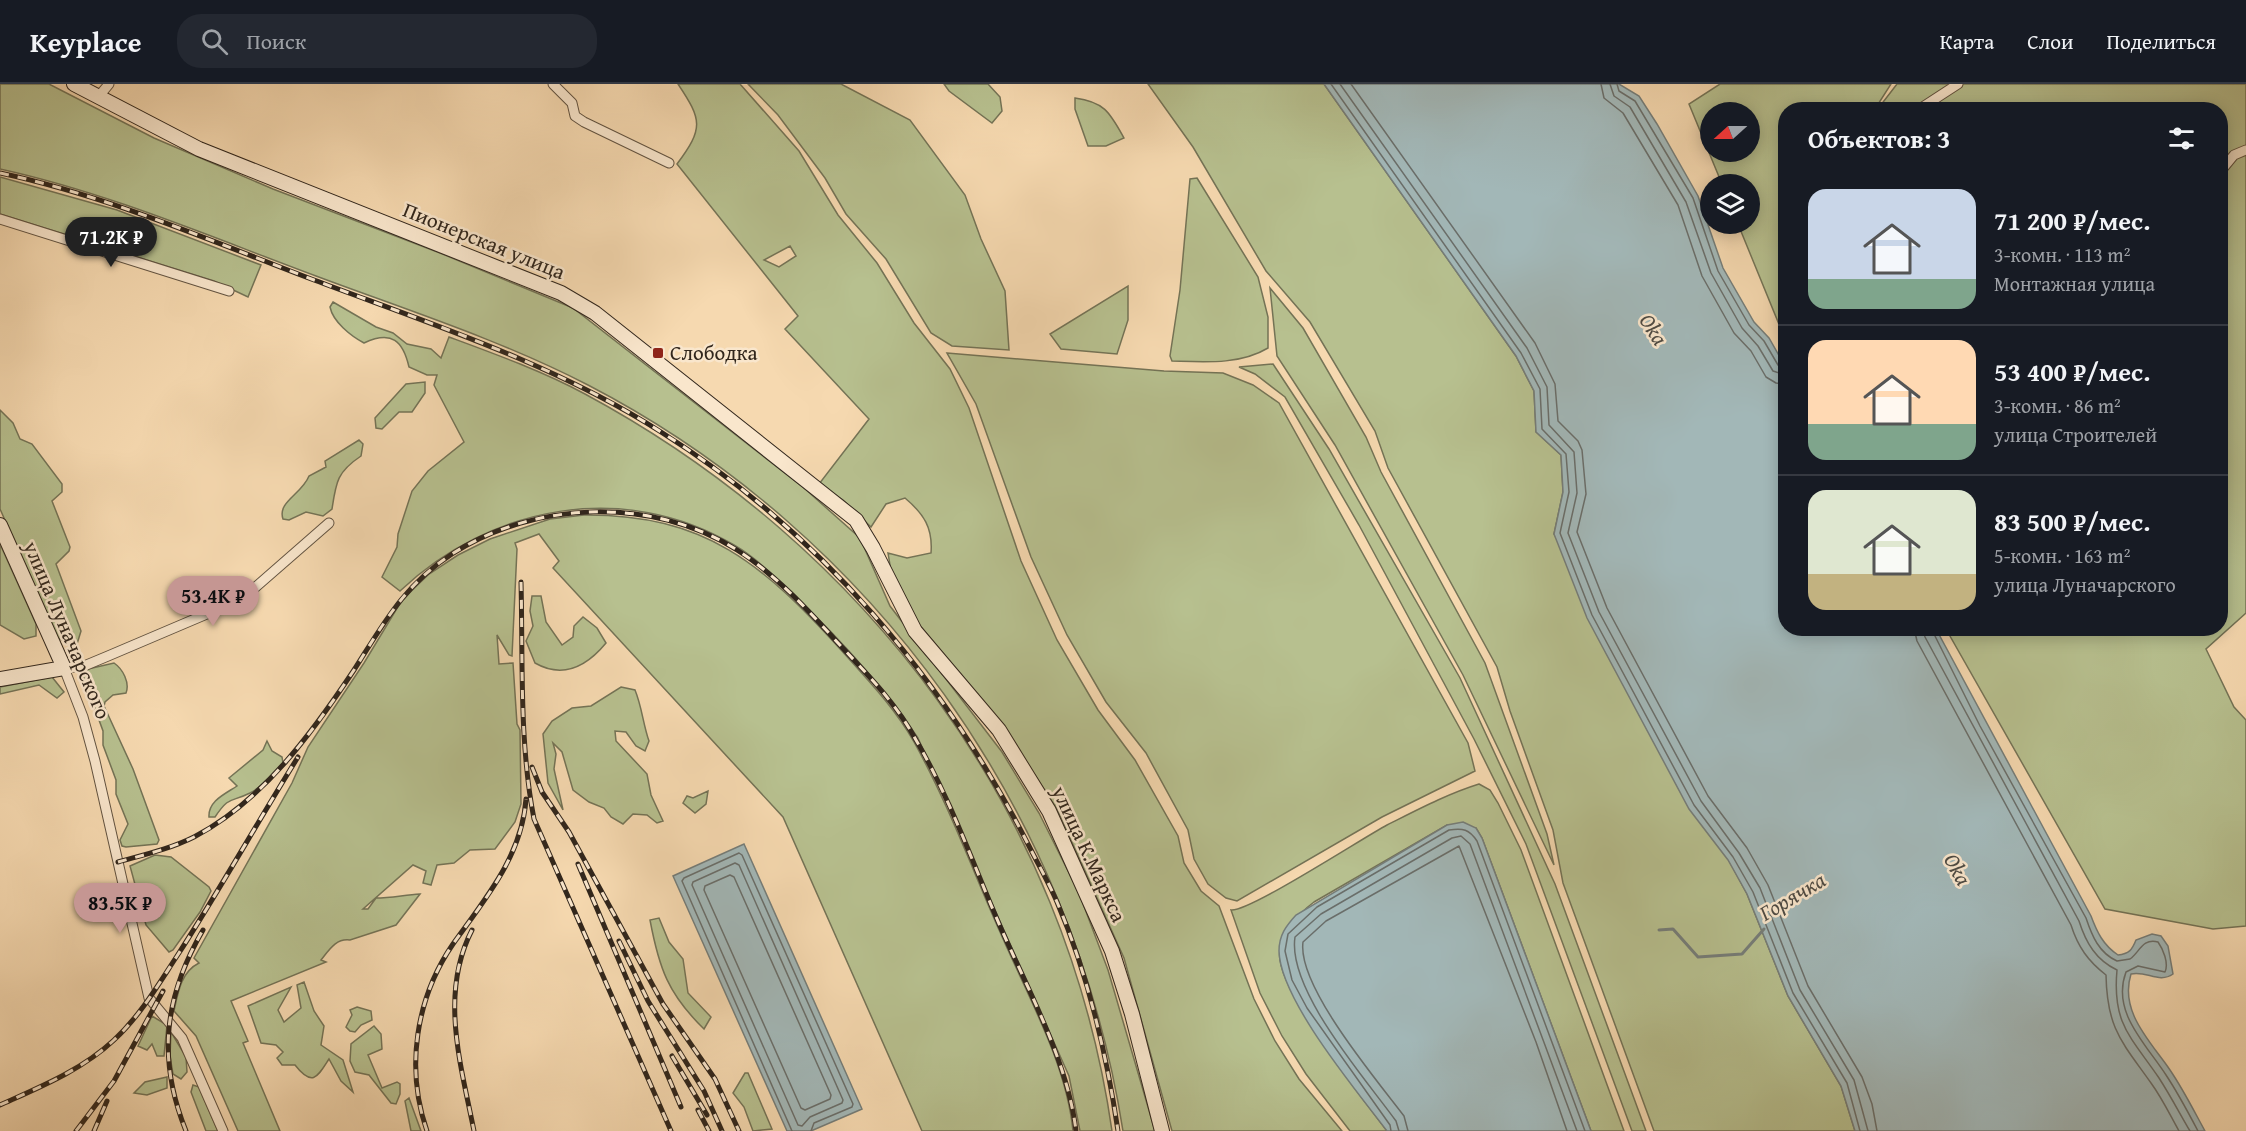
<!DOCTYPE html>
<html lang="ru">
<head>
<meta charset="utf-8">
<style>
	:root { --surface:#171b24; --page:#242831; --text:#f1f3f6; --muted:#9ea1a6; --line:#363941; --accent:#c59692 }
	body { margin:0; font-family:"Gentium Book Plus",serif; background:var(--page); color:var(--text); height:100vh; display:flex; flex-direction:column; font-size:22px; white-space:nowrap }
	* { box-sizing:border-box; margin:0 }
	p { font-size:20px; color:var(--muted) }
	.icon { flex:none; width:33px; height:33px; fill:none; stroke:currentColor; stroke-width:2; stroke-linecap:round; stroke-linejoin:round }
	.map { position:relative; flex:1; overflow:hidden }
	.side { position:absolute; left:1778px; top:18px; width:450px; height:534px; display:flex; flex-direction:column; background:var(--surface); border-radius:24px; box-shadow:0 3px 15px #0003 }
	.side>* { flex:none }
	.needle { width:39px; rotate:249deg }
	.fabs { position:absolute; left:1700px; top:18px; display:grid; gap:12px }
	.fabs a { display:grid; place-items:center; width:60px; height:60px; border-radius:50%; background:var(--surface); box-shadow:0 3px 15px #0003; font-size:30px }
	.price { position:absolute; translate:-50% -51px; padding:0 14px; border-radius:21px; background:var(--accent); color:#111; font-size:20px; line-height:39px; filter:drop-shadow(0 2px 3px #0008) }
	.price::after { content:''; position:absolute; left:50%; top:36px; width:18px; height:14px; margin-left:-9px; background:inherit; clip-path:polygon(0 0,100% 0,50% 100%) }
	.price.selected { background:#222; color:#fff }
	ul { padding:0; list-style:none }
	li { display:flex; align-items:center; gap:18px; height:150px; padding:0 30px }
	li+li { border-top:2px solid var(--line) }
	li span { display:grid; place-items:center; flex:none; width:168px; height:120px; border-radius:18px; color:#555 }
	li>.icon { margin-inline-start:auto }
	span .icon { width:72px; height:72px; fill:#fffc; stroke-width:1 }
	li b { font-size:26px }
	h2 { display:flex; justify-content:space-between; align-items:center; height:72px; padding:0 30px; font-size:26px }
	header { display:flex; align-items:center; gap:36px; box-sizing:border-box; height:84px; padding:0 30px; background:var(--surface); border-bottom:2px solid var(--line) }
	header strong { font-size:28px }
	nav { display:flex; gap:33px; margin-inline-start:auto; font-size:21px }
	.search { width:420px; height:54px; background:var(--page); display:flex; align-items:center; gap:15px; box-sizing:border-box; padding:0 21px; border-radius:24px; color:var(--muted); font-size:22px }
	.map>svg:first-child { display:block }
	.green { fill:#b7c08f; stroke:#747356; stroke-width:1.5; fill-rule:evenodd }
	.water { fill:#a2b7b7; stroke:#757d79; stroke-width:1.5 }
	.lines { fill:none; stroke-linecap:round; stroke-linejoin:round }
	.shore { stroke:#6a6e6a; stroke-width:1.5 }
	.stream { stroke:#757d79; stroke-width:3 }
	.minor-casing { stroke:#625341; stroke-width:11 }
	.secondary-casing { stroke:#31261c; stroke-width:16 }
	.minor { stroke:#f9e6cc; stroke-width:9 }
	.secondary { stroke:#f9e6cc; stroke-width:14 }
	.rail-casing { stroke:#31261c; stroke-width:5 }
	.rail { stroke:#f9e6cc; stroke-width:3; stroke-dasharray:9; stroke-linecap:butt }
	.poi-dot { fill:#8f2418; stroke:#f9e6cc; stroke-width:2 }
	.labels { text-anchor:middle; stroke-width:5; stroke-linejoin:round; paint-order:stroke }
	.street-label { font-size:21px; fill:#31261c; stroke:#f9e6cc }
	.poi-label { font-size:21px; fill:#31261c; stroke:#f9e6cc; text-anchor:start }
	.water-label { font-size:22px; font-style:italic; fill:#4d4a43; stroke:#f9e6cc }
</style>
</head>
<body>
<header>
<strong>Keyplace</strong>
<div class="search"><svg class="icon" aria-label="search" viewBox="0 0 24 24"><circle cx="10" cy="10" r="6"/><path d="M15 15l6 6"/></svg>Поиск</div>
<nav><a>Карта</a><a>Слои</a><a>Поделиться</a></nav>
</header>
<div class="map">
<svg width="2246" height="1047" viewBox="0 0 2246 1047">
	<rect width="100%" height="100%" fill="#f6d9b0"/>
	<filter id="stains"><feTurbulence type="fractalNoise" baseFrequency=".00333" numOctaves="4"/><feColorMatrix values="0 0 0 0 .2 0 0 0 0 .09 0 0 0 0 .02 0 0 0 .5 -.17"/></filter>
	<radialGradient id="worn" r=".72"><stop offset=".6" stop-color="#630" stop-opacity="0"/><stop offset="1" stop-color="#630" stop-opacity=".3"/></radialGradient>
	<path class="green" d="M0,0H49L154,54L273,105L440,169L573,224L804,404L860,454L890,522L1002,668L1039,729L1079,809L1108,886L1155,1047H1123C1073,729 875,450 588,301C501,256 407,226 316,192C211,153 109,109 0,85Z
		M678,0H740L799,67L838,131L877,179L914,239L950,285L969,324L1021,477L1057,556L1098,626L1135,676L1178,752L1184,779L1201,807L1219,822L1254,915L1275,957L1299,995L1342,1047H1172L1124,874L1057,725L1003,642L917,538L891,487L888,469L907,474L931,469C933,444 924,430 905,414L886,420L871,443L843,416L819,400L869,335L785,245L798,232L677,80C704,44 702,36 678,0ZM790,162L796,172L779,183L764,176Z
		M748,0H841L910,36L965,111L981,155L1005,207L1009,266L952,262L931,249L886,175L846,130L825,94L778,31Z
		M944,0H988L1000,13L1002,27L992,39L949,7Z
		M1148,0H1324L1516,272L1534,307L1536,348L1561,371L1563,408L1554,450L1747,810L1788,912L1841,1002L1855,1047H1654L1563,799L1553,746L1510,627L1497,583L1388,384L1375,347L1310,238L1266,187L1193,63Z
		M1720,0H1891L1875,25L1785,26V255L1738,140H1749V100H1722L1689,20ZM1749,28V68H1710V28Z
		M1897,0H2246V529L2206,565L2234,623L2246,636V842L2213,845L2105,825L1946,545L2220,544V26H1877Z
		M1075,14C1105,18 1110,29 1124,54L1106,62H1088L1075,25Z
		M0,93L117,126L261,181L248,213L214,197L0,130Z
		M1197,94L1258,193L1268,233V264C1240,281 1204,278 1172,277L1170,272L1180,206L1190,95Z
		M1128,202V236L1117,270L1061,265L1050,250Z
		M1270,204L1303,244L1366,353L1381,388L1485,579L1547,750L1554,781L1463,591L1335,361L1277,272Z
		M333,218L376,243L393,249L407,260L431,265L441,274L449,253C495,270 542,287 585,310C867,462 1066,727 1112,1047H1080L1069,992L918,654C883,602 842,557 797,514C777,495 758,475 734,461C624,396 491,421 400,507L382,493L397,463L398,450L412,407L428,387L464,358L434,301L437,291H427L409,283C403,257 392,246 364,259C351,252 333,238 330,223Z
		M947,269L1164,287L1223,289L1253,301L1279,319L1468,659L1475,687L1382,733L1237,817L1226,814L1208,800L1194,775L1188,746L1146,669L1106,618L1067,551L1031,473L976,320Z
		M1273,280L1329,365L1460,594L1555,800L1646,1047H1632L1526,760L1474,655L1359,441L1285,313L1255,290L1239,283Z
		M425,298V309L412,328H399L382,345L376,344L375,334L406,300Z
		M0,326L13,339L20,355L32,360L62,400V408L52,417L70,463L69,467L56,480L81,547L77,560L69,561L57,553L0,425Z
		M359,356L363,360L361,372C337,388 336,398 332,425L323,432L306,428L289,436L283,435C277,418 302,410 309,392L326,383L325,377Z
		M584,431C705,430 763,480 841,566C867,595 895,624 914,658C948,719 972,785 1000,848C1027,911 1066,978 1073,1047H922L783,733L553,484L559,477L539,450L515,459L517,465L512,572L509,571L497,551L499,580L513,579L517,640L520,646L521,720L515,738L495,765L470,766L454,779L437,781L431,801L423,799L426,787L413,781L363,825H368L376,814C391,814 404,811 420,810L396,841L350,856C336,854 329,866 321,876L326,878L231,917L248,957L243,959L280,1047H238L196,952L174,927C178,908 181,888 199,879L194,874L292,699L308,663L364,579L402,516L429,490L458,471L490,455L550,435Z
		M0,460L36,540V552L24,555L0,541Z
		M532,512H541L546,538L562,561L573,553L574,542L583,533L597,544L606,559C587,582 563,595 535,579L526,557L533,542L530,527Z
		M114,579C123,585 130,599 126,609L113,611L105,618L104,622L133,685L159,756L157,760L126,763L122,762L120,756L128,740L116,710V696L103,661V647L83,592L88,585Z
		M52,593L64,608L57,614L39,601L0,610V603Z
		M621,603L635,606C642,623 643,640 649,657L645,667L636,662L626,648L615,647L616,657L647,690L651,711L663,737L657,739L647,731L633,730L623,740L611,733L604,724L589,718L573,706L562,668L553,659L556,670L554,685L563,726L548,699L543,650L552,637L572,624L591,622Z
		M267,657L272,667L282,673L283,679C274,690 263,702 250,709C230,719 230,711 215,733H209C208,717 225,710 237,702L229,694L263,666Z
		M1479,700L1490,706L1498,719L1521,766L1624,1047H1591L1482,754L1476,744L1447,741L1314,818C1298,830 1285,846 1280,866C1272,901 1364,1016 1387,1047H1350L1306,990L1282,952L1260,909L1231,826C1249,828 1361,755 1387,741C1417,726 1447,710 1479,700Z
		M708,707L706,720L695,729L683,719L687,712L693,714Z
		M155,771L171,773L209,803L211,807L200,828L173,866L169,868L146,841L130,782Z
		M659,834L669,858L683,875L688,909L711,933L704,945C668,910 659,884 650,836Z
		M304,898L314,927L324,942L321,961L343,976L353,1008L341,997L329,975C318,992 313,1004 295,981H282L277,974L283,968L276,961L261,959L248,922L291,903L278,926L284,938L301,924L297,901Z
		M357,923L371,927L372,936L361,941L355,948L350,947L346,943L352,931L350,926Z
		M152,932L167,941L164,972H157L152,960L147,966L138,962Z
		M374,942L381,950L382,965L368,971L382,1004L397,998L400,1000V1010L396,1020L391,1019L369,991L355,988L350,977L351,960Z
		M171,948L186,973L187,988L181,995L173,990L170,972Z
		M745,989H748L772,1045L753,1047L744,1023L733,1009Z
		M167,993V1004L147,1011L134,1009L145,998Z
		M193,1001L199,1003L218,1047H206L191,1008Z
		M409,1014L421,1047H411L405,1017Z"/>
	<path class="water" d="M1324,0H1619L1639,12L1657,40L1698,112L1723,184L1754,238L1769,254L1785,282V544L1936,545L2091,832C2097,848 2103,861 2118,871C2129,870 2132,866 2136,856L2152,850L2161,852L2168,862L2173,890C2159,900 2146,886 2131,890C2119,928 2151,958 2170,986C2183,1005 2194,1027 2205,1047H1855L1841,1002L1788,912L1747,810L1728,776L1689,725L1587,534L1554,450L1563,408L1561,371L1536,348L1534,307L1516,272Z
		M1463,738L1476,744L1482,754L1591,1047H1387C1357,1007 1280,916 1279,867C1279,851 1286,842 1296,831L1447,741Z
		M744,760L862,1025L811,1047H787L673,792Z"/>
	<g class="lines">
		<path class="shore" d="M1331,0L1521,269L1540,305L1542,345L1566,370L1569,408L1560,449L1592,531L1694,721L1733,773L1753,808L1793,909L1847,999L1860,1047
			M1340,0L1527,264L1547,303L1549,341L1574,368L1577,409L1568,449L1599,528L1701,717L1739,769L1760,804L1800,906L1854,996L1868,1047
			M1351,0L1535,259L1555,300L1558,337L1578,357L1582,366L1586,410L1577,448L1607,524L1708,712L1747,764L1768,801L1808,902L1862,993L1872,1020L1877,1047
			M1601,0L1604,14L1623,29L1678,121L1702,192L1734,249L1751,267L1766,293L1776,299L1785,300
			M1610,0L1614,12L1630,23L1686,118L1711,189L1742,244L1758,262L1773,287L1785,291
			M1617,0L1619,7L1635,17L1693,114L1718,187L1749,241L1764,257L1778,281L1785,284
			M1914,544L1917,557L2071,841C2078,863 2088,877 2106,891C2107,945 2122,958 2151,999C2162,1014 2170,1031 2179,1047
			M1923,544L1925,553L2079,837C2086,859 2096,876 2117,886C2112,940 2131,953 2159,994C2170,1011 2180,1030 2190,1047
			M1931,544L1980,642L2086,834C2092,852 2099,869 2117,877L2130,875C2140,868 2142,854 2158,858C2163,865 2169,879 2165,888L2138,882L2126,888C2111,928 2146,960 2166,991C2178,1009 2188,1028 2198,1047
			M735,779L739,781L843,1016L842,1019L810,1033L802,1042L798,1041L692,801L693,798Z
			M730,791L734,793L831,1011L830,1015L805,1026L801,1024L704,806L705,802Z
			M792,1047L682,797L684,794L739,769L742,771L853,1020L852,1023L814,1039L811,1047
			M1391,1047L1390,1041L1307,924L1292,896L1285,867L1288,850L1317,823L1449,746C1463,744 1469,745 1477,757L1585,1047
			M1399,1047L1396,1037C1365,994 1287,906 1295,853L1321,830L1452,754L1461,752L1470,760L1577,1047
			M1408,1047L1404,1032C1376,995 1297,902 1303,858L1326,837L1459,762L1536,958L1567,1047"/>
		<path class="stream" d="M1659,846L1673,845L1698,873L1742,870L1764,845"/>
		<defs>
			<path id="minor" d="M553,0L572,19L575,32L584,38L669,79
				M99,12L109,0
				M1918,26L1958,0
				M2220,88L2234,71L2246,66
				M0,135L229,207
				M223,1047L182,954L149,914L95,677L83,633L64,584L84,582L108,572L242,515L329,439"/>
			<path id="secondary" d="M74,0L199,65L561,209L595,229L856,436L873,464L915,547L999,646L1049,727L1112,867L1132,930L1162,1047
				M0,441L64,584L0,595"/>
		</defs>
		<use href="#minor" class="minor-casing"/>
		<use href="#secondary" class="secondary-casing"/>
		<use href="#minor" class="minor"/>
		<use href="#secondary" class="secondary"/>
		<defs>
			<path id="rail" d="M0,89C108,112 211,157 314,196C431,240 555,280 661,348C820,448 944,595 1029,762C1038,780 1049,799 1057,818C1087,888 1107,972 1118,1047
				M521,498C523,576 519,658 534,735L671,1047
				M532,683L542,708L569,748L663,920L715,995L739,1047
				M118,778C143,771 170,765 194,753C263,717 312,649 354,586C384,539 404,501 452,470C535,417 652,412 737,466C775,490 808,526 838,559C867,590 896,619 916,656C950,714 973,780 1000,842C1028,906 1068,978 1076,1047
				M578,780L681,1023
				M472,846C439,910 461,981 474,1047
				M619,857L648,917L704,1007L722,1047
				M672,972L707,1031
				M0,1021C40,1003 82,986 114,956C140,932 158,901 177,872C219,807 257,739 298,673
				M698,1026L709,1047
				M76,1047L114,997L163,907
				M94,1047L107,1017
				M186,1047C157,975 164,913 203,846
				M427,1047C405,984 416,914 453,860C485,815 522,772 526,715"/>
		</defs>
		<use href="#rail" class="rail-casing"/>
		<use href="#rail" class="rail"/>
	</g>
	<rect class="poi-dot" x="652" y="263" width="12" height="12" rx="3"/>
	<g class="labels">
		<g class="street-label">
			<text transform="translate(484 157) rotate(22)" y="7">Пионерская улица</text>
			<text transform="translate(67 546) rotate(67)" y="7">улица Луначарского</text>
			<text transform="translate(1089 770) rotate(65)" y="7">улица К.Маркса</text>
		</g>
		<g class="poi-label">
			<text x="670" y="276">Слободка</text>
		</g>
		<g class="water-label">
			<text transform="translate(1654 245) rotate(57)" y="8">Oka</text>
			<text transform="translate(1958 785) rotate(61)" y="8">Oka</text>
			<text transform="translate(1792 812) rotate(-31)" y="8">Горячка</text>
		</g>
	</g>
	<rect width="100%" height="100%" filter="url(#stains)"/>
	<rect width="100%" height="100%" fill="url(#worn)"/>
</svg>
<div class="fabs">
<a><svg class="needle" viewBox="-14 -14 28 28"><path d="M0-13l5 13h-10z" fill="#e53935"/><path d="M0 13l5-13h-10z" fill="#9ea1a6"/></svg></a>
<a><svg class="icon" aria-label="layers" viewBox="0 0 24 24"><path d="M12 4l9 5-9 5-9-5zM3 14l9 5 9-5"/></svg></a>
</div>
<b class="price selected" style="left:111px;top:184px">71.2K ₽</b>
<b class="price" style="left:213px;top:543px">53.4K ₽</b>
<b class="price" style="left:120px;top:850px">83.5K ₽</b>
<section class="side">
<h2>Объектов: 3<svg class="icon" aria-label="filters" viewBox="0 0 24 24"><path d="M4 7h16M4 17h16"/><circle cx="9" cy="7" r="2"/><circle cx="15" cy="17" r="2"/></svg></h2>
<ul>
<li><span style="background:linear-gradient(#c9d6e8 75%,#7fa58c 0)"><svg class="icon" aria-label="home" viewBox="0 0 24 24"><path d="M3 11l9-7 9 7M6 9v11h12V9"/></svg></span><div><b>71 200 ₽/мес.</b><p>3-комн. · 113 m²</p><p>Монтажная улица</p></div></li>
<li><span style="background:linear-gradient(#ffd9b3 70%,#7fa58c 0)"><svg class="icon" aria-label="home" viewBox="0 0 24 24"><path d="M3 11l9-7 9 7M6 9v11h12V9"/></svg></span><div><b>53 400 ₽/мес.</b><p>3-комн. · 86 m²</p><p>улица Строителей</p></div></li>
<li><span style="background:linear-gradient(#dfe7d0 70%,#c2b280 0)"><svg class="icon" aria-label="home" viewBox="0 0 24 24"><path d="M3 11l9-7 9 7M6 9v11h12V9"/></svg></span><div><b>83 500 ₽/мес.</b><p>5-комн. · 163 m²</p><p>улица Луначарского</p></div></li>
</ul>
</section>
</div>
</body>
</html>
